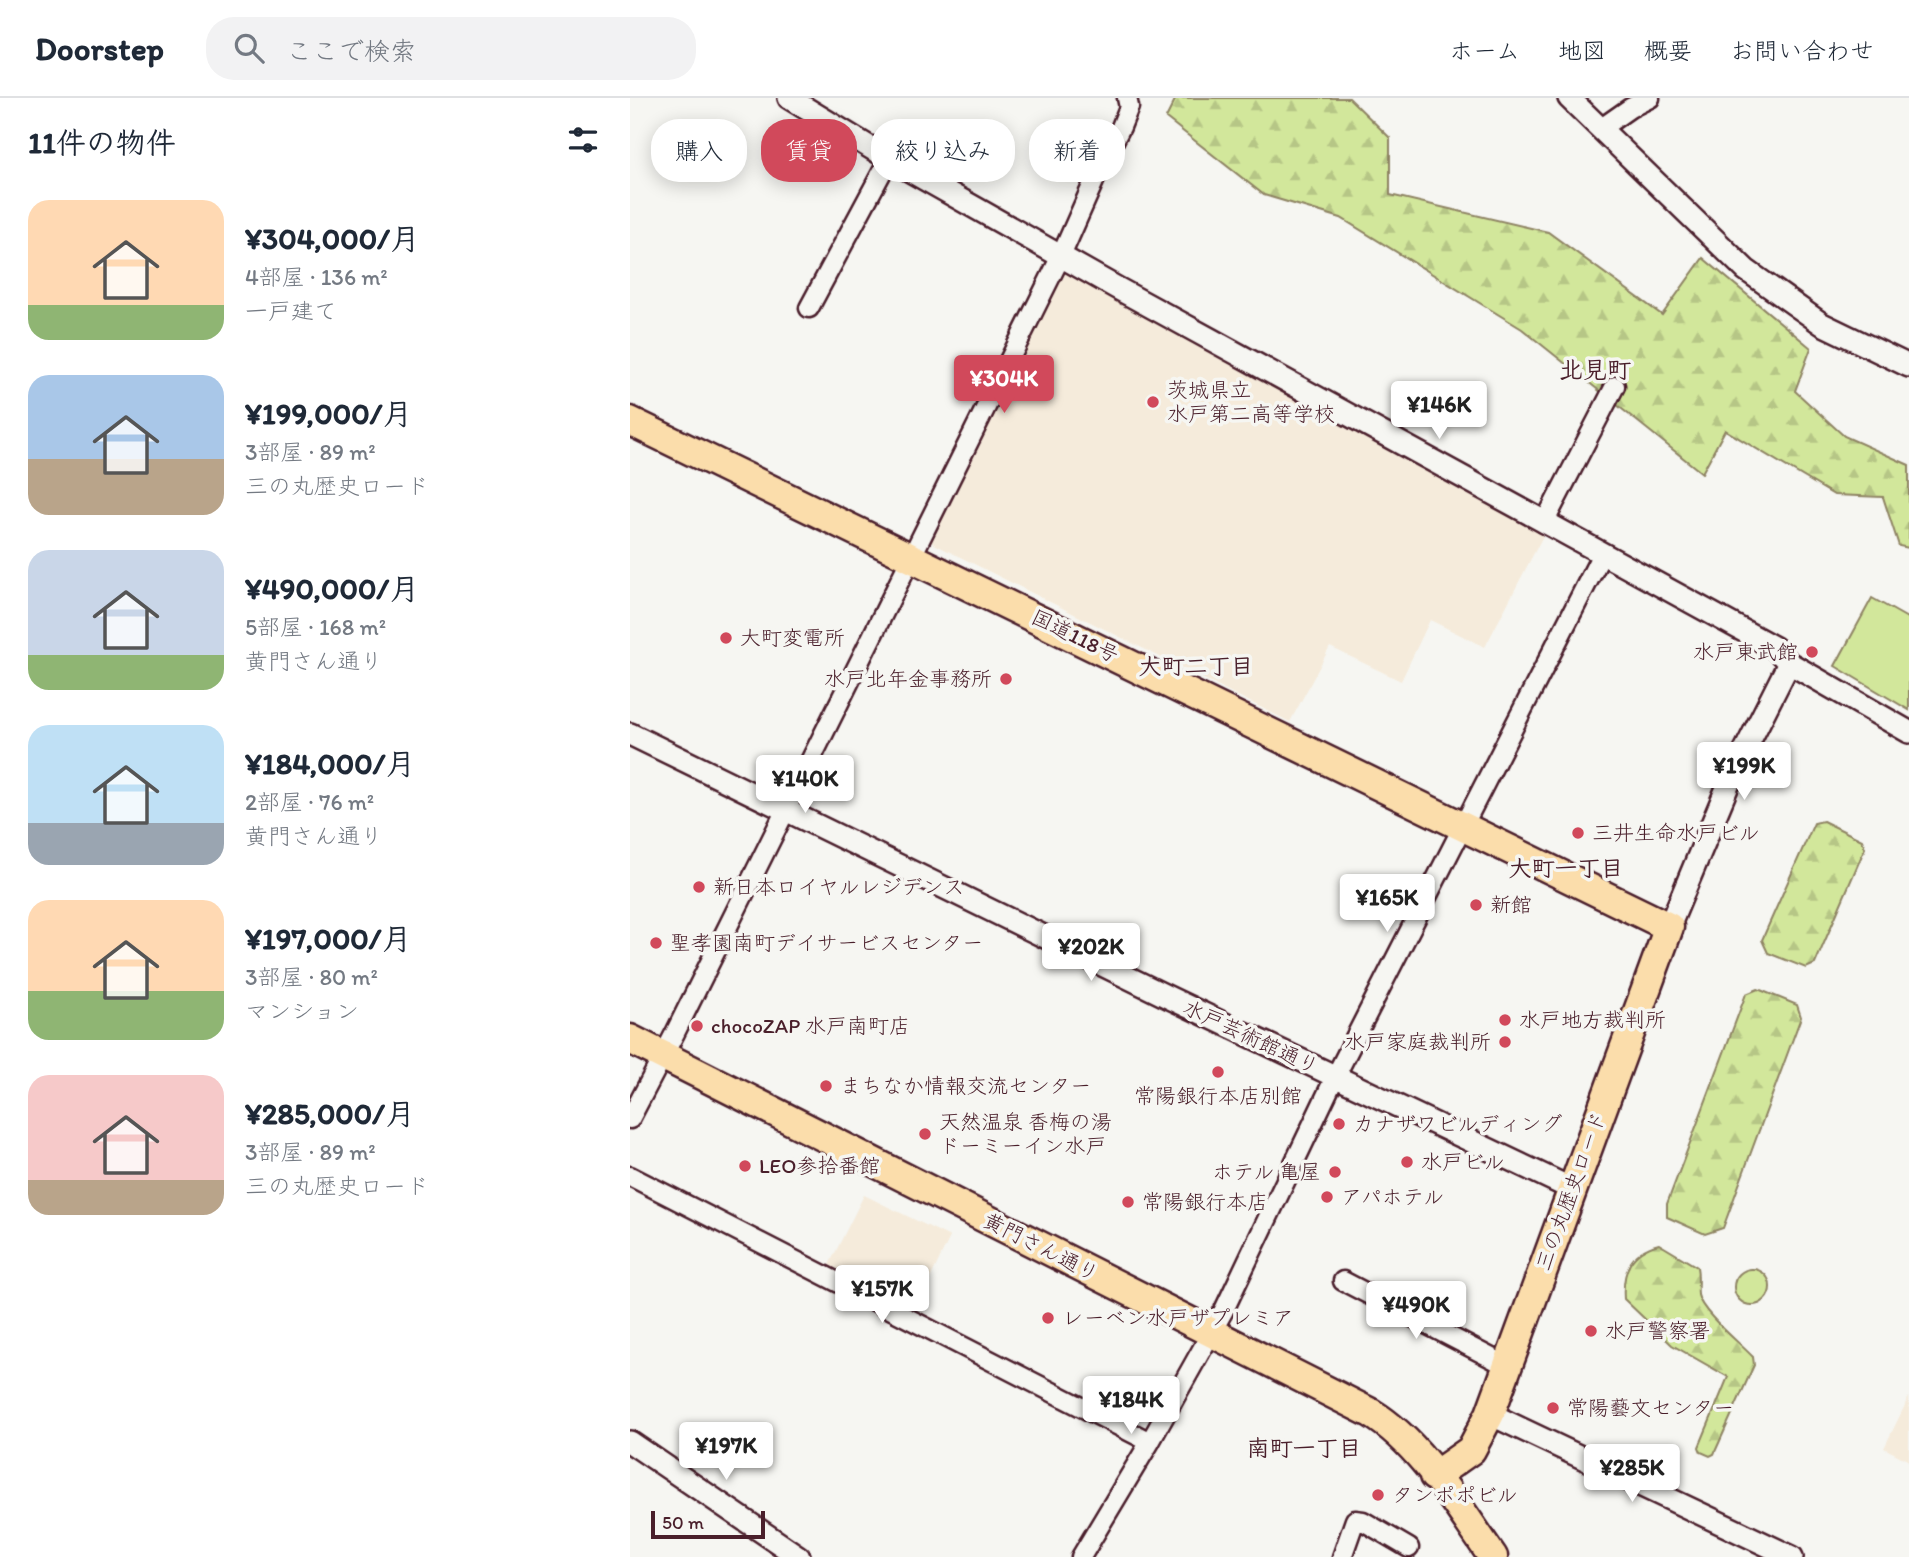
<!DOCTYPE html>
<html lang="ja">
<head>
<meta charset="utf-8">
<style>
	:root { --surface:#fff; --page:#f2f2f3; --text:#1f2937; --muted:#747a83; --line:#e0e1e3; --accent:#d1495b }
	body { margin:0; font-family:Itim,"Klee One",sans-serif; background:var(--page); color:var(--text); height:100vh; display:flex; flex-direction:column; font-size:26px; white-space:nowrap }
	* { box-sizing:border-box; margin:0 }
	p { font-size:23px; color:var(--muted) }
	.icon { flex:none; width:38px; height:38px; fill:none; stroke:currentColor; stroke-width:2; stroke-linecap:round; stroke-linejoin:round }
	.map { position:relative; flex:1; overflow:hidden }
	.sheet { display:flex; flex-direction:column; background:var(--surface); width:630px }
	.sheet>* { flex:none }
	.hud { position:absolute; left:21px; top:21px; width:665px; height:63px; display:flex; gap:14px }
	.scale { position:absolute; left:21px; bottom:18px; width:114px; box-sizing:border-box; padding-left:7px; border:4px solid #4a1f2b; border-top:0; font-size:19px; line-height:24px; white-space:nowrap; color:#4a1f2b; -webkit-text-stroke:5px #f6f6f2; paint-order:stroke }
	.price { position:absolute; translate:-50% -60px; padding:0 16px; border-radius:7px; background:#fff; color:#222; font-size:23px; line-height:46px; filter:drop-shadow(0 2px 4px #0008) }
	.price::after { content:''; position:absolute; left:50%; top:42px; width:21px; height:16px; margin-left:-10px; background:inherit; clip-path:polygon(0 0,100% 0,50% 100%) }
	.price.selected { background:var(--accent); color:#fff }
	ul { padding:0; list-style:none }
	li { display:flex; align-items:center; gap:21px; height:175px; padding:0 28px }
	li span { display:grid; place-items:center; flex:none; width:196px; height:140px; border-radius:21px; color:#555 }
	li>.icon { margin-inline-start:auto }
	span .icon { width:84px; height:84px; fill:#fffc; stroke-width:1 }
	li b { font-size:30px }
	h2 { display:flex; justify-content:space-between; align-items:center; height:84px; padding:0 28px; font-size:30px }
	.chip { padding:0 24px; border-radius:28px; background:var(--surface); box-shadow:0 4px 18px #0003; font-size:24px; line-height:63px }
	.chip.selected { background:var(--accent); color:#fff }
	header { display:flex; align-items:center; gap:42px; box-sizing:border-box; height:98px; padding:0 35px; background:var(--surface); border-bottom:2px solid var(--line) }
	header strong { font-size:33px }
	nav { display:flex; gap:38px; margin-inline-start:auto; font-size:24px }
	.search { width:490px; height:63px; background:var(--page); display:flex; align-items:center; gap:18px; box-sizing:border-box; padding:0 24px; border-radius:28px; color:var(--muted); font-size:26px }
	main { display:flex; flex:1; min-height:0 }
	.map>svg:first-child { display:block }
	.built { fill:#f5ebdb }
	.green { fill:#d2e79b; stroke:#8e8363; stroke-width:2 }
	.forest { fill:url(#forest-firs); stroke:#8e8363; stroke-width:2 }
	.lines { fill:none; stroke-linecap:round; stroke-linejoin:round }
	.minor-casing { stroke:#4a1f2b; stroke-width:23 }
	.tertiary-casing { stroke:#4a1f2b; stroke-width:26 }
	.trunk-casing { stroke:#4a1f2b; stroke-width:33 }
	.minor { stroke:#f6f6f2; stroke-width:18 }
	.tertiary { stroke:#f6f6f2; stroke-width:21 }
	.trunk { stroke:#fbddab; stroke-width:28 }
	.poi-dot { fill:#d1495b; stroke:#f6f6f2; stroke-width:2.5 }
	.labels { text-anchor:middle; stroke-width:7; stroke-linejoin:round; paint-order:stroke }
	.poi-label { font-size:21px; fill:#4a1f2b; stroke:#f6f6f2; text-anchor:start }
	.street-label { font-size:21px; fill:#4a1f2b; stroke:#f6f6f2 }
	.neighbourhood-label { font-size:23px; font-weight:bold; fill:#4a1f2b; stroke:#f6f6f2 }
	.quarter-label { font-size:24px; font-weight:bold; fill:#4a1f2b; stroke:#f6f6f2 }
</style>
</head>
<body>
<header>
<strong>Doorstep</strong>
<div class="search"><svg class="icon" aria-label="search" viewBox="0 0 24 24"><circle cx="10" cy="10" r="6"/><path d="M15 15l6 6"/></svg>ここで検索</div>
<nav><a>ホーム</a><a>地図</a><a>概要</a><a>お問い合わせ</a></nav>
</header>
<main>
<section class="sheet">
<h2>11件の物件<svg class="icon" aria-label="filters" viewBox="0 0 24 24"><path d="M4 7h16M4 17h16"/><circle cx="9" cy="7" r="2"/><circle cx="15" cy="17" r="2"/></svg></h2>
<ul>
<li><span style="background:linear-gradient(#ffd9b3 75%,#8fb573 0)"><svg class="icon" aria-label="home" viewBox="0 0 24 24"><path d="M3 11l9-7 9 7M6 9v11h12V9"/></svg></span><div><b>¥304,000/月</b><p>4部屋 · 136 m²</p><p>一戸建て</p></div></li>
<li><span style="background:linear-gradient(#a9c7e8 60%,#b9a48a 0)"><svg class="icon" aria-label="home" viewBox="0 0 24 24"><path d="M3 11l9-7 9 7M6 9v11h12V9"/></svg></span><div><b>¥199,000/月</b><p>3部屋 · 89 m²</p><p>三の丸歴史ロード</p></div></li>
<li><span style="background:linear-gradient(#c9d6e8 75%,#8fb573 0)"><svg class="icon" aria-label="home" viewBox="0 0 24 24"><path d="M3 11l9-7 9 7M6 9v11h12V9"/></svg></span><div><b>¥490,000/月</b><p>5部屋 · 168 m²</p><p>黄門さん通り</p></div></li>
<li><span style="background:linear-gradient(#bfe0f5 70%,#9aa5b1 0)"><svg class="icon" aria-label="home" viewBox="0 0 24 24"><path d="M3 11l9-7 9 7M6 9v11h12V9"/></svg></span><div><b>¥184,000/月</b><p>2部屋 · 76 m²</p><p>黄門さん通り</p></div></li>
<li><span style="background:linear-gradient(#ffd9b3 65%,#8fb573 0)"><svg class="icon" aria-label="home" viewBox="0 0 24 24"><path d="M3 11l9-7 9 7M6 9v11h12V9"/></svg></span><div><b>¥197,000/月</b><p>3部屋 · 80 m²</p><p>マンション</p></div></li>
<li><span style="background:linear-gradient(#f6c9c9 75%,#b9a48a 0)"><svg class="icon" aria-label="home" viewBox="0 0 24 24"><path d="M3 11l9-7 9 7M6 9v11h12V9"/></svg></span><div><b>¥285,000/月</b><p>3部屋 · 89 m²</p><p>三の丸歴史ロード</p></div></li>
</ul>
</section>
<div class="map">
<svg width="1279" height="1459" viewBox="0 0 1279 1459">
	<defs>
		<pattern id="forest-firs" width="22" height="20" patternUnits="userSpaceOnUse" patternTransform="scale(1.75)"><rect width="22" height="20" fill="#d2e79b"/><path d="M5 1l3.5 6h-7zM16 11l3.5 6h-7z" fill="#b6c686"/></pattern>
	</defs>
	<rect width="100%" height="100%" fill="#f6f6f2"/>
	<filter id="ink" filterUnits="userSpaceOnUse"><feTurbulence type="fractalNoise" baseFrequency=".0143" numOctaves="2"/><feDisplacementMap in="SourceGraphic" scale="14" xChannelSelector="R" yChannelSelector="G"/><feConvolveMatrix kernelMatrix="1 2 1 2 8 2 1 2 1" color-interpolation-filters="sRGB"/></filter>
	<g filter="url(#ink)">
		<path class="built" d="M435,174L915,434L855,549L800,522L771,583L700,549L660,624L300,444Z
			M234,1097L320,1139L286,1210L199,1167Z
			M1279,1299V1363L1254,1350Z"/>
		<path class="green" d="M1242,500L1279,521V612L1205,568Z
			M1104 1189a18 18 0 1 1 36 0a18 18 0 1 1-36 0Z"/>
		<path class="forest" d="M546,0H719L760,40V97L918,134L1032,217L1073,160L1181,250L1165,293L1214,338L1279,367V450L1269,448L1253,399L1204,397L1095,332L1072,375L892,231L711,120L634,97L536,20Z
			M1193,723L1232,742L1235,750L1185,866L1176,870L1138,855L1132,842L1184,725Z
			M1128,891L1167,907L1171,919L1093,1130L1075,1136L1037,1119V1106L1116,896Z
			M1029,1146L1067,1169C1069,1179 1067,1187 1068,1197C1071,1214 1110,1245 1123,1259L1124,1267L1084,1356L1080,1358L1071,1354L1069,1349L1098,1279L1042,1247L994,1201C992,1173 1000,1154 1029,1146Z"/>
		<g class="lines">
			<defs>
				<path id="minor" d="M970,31L1000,10L1020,0
					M179,210L259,61
					M914,425L985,288
					M0,1021L45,935L431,158L469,72L491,29L499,9L497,0
					M0,1078L520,1344
					M713,1183L877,1268
					M451,1459L520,1344L594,1212L705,979L972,456
					M712,1459L725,1422L733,1423L779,1450"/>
				<path id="tertiary" d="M159,0L259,61L487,190L1145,550L1159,565L1279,634
					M939,0L1116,172L1192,226L1279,268
					M0,636L540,900L942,1091
					M1039,829L1102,678L1159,565
					M860,1316L1162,1459
					M0,1344L169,1459"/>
				<path id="trunk" d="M0,323L1039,829L860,1316L841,1352L804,1378
					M0,941L741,1315C793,1347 828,1410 863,1459"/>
			</defs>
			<use href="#minor" class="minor-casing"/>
			<use href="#tertiary" class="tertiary-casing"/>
			<use href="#trunk" class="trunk-casing"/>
			<use href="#minor" class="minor"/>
			<use href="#tertiary" class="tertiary"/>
			<use href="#trunk" class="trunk"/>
		</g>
	</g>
	<g class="poi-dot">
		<circle cx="523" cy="304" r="7"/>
		<circle cx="96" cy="540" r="7"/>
		<circle cx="1182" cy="554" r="7"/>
		<circle cx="376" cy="581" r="7"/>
		<circle cx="948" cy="735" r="7"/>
		<circle cx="69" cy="789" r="7"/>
		<circle cx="846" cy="807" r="7"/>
		<circle cx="26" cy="845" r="7"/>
		<circle cx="875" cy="922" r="7"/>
		<circle cx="67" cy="928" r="7"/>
		<circle cx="875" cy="944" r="7"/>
		<circle cx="588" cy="974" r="7"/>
		<circle cx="196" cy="988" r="7"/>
		<circle cx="709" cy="1026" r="7"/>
		<circle cx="295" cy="1036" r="7"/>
		<circle cx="777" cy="1064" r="7"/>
		<circle cx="115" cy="1068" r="7"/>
		<circle cx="705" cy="1074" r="7"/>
		<circle cx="697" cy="1099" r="7"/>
		<circle cx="498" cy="1104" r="7"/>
		<circle cx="418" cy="1220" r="7"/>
		<circle cx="961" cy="1233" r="7"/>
		<circle cx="923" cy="1310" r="7"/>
		<circle cx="748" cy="1397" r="7"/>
	</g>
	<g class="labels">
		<g class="poi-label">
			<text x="537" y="299">茨城県立<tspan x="537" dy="24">水戸第二高等学校</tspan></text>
			<text x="110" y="547">大町変電所</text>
			<text x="1168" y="561" text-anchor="end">水戸東武館</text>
			<text x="362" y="588" text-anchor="end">水戸北年金事務所</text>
			<text x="962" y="742">三井生命水戸ビル</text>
			<text x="83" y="796">新日本ロイヤルレジデンス</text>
			<text x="860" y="814">新館</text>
			<text x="40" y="852">聖孝園南町デイサービスセンター</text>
			<text x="889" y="929">水戸地方裁判所</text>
			<text x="81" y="935">chocoZAP 水戸南町店</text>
			<text x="861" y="951" text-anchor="end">水戸家庭裁判所</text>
			<text x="210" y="995">まちなか情報交流センター</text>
			<text x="588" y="1005" text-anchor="middle">常陽銀行本店別館</text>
			<text x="309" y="1031">天然温泉 香梅の湯<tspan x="309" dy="24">ドーミーイン水戸</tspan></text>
			<text x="723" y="1033">カナザワビルディング</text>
			<text x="791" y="1071">水戸ビル</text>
			<text x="129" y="1075">LEO参拾番館</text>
			<text x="691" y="1081" text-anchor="end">ホテル 亀屋</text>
			<text x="711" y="1106">アパホテル</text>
			<text x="512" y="1111">常陽銀行本店</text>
			<text x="432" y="1227">レーベン水戸ザプレミア</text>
			<text x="975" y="1240">水戸警察署</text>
			<text x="937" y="1317">常陽藝文センター</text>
			<text x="762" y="1404">タンポポビル</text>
		</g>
		<g class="street-label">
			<text transform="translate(445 538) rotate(26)" y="7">国道118号</text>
			<text transform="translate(621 939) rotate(25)" y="7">水戸芸術館通り</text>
			<text transform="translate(941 1093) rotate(-70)" y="7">三の丸歴史ロード</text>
			<text transform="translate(411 1149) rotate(27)" y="7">黄門さん通り</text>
		</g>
		<g class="neighbourhood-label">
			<text x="566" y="576">大町二丁目</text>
			<text x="936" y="778">大町一丁目</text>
			<text x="674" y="1358">南町一丁目</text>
		</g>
		<g class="quarter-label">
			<text x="965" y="280">北見町</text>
		</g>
	</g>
</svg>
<div class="scale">50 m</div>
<b class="price selected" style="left:374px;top:317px">¥304K</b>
<b class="price" style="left:809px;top:343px">¥146K</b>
<b class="price" style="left:1114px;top:704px">¥199K</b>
<b class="price" style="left:175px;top:717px">¥140K</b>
<b class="price" style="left:757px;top:836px">¥165K</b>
<b class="price" style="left:461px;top:885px">¥202K</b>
<b class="price" style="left:252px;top:1227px">¥157K</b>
<b class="price" style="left:786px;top:1243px">¥490K</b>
<b class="price" style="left:501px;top:1338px">¥184K</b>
<b class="price" style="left:96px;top:1384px">¥197K</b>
<b class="price" style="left:1002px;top:1406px">¥285K</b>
<div class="hud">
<a class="chip">購入</a>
<a class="chip selected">賃貸</a>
<a class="chip">絞り込み</a>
<a class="chip">新着</a>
</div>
</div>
</main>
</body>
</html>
